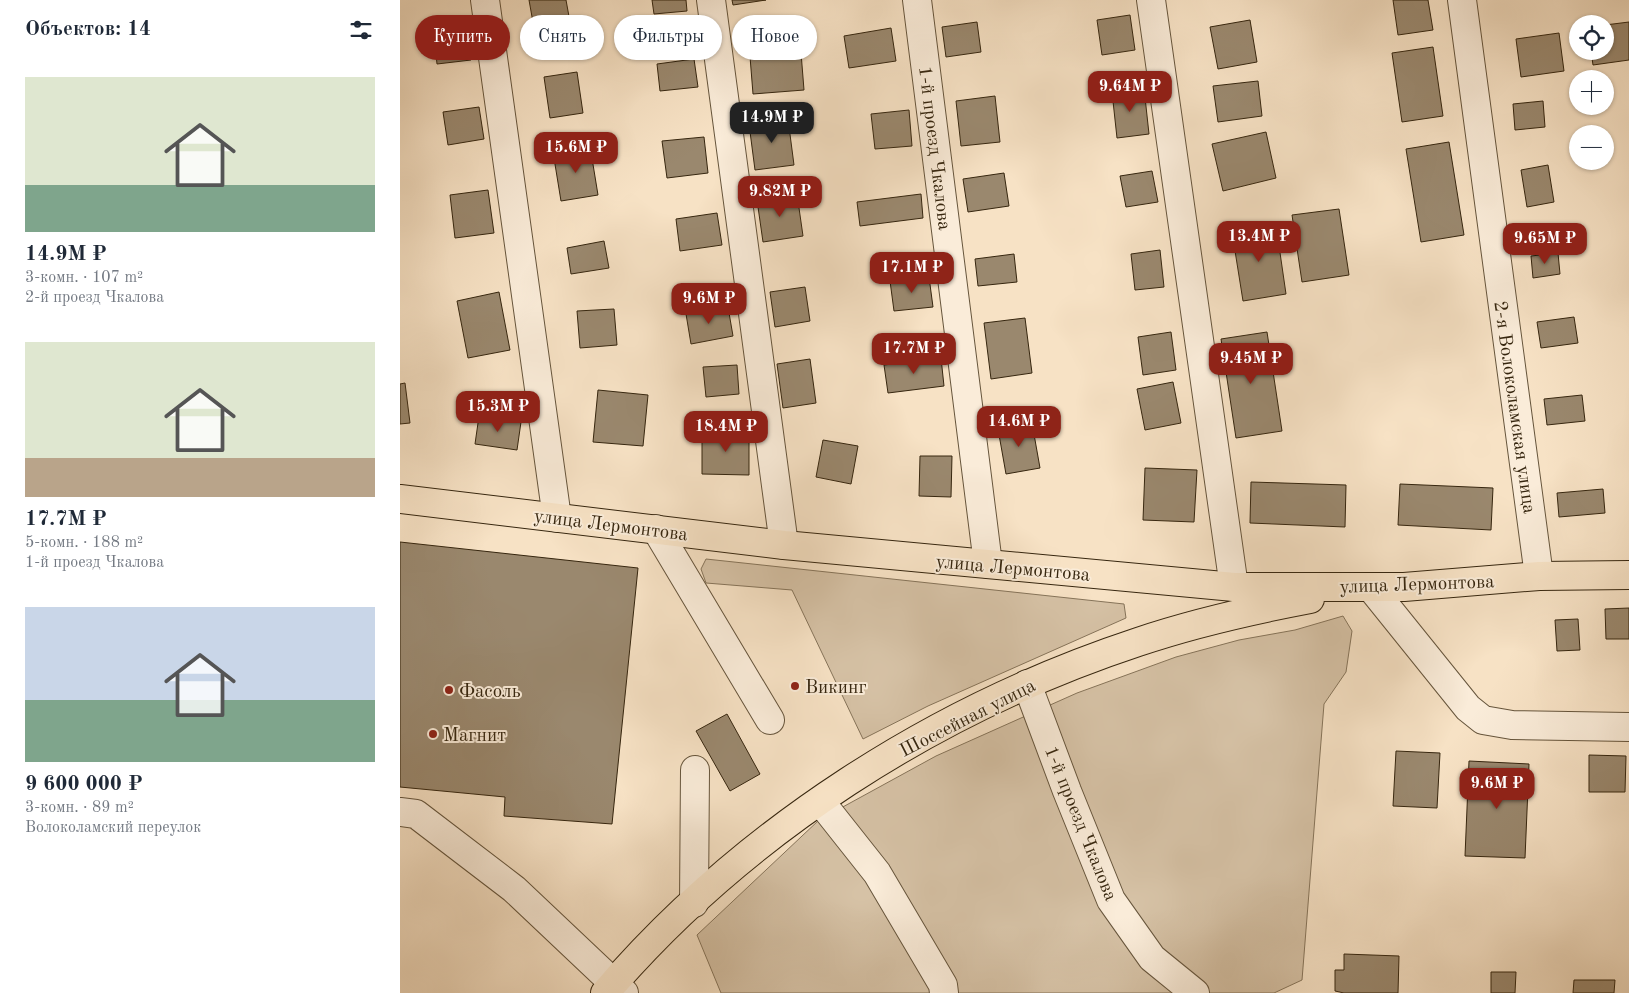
<!DOCTYPE html>
<html lang="ru">
<head>
<meta charset="utf-8">
<style>
	:root { --surface:#fff; --page:#f6f6f7; --text:#1f2937; --muted:#747a83; --accent:#8f2418 }
	body { margin:0; font-family:"Old Standard TT",serif; background:var(--page); color:var(--text); height:100vh; display:flex; flex-direction:column; font-size:19px; white-space:nowrap }
	* { box-sizing:border-box; margin:0 }
	p { font-size:16px; color:var(--muted) }
	.icon { flex:none; width:28px; height:28px; fill:none; stroke:currentColor; stroke-width:2; stroke-linecap:round; stroke-linejoin:round }
	.map { position:relative; flex:1; overflow:hidden }
	.details { display:flex; flex-direction:column; background:var(--surface); width:400px }
	.details>* { flex:none }
	.guide { position:absolute; left:15px; top:15px; width:475px; height:45px; display:flex; gap:10px }
	.tools { position:absolute; left:1169px; top:15px; display:grid; gap:10px }
	.tools a { display:grid; place-items:center; width:45px; height:45px; border-radius:50%; background:var(--surface); box-shadow:0 1px 4px #0004; font-size:25px }
	.price { position:absolute; translate:-50% -42px; padding:0 11px; border-radius:10px; background:var(--accent); color:#fff; font-size:16px; line-height:32px; filter:drop-shadow(0 1px 2px #0008) }
	.price::after { content:''; position:absolute; left:50%; top:30px; width:15px; height:11px; margin-left:-8px; background:inherit; clip-path:polygon(0 0,100% 0,50% 100%) }
	.price.on { background:#222; color:#fff }
	ul { padding:0; list-style:none }
	li { display:grid; align-content:center; gap:10px; height:265px; padding:0 25px }
	li span { display:grid; place-items:center; height:155px; border-radius:0px; color:#555 }
	li>.icon { margin-inline-start:auto }
	span .icon { width:90px; height:90px; fill:#fffc; stroke-width:1 }
	li b { font-size:21px }
	h2 { display:flex; justify-content:space-between; align-items:center; height:60px; padding:0 25px; font-size:21px }
	.chip { padding:0 18px; border-radius:22px; background:var(--surface); box-shadow:0 1px 4px #0004; font-size:18px; line-height:45px }
	.chip.on { background:var(--accent); color:#fff }
	main { display:flex; flex:1; min-height:0 }
	.map>svg:first-child { display:block }
	.green { fill:#d6c2a6; stroke:#86745a }
	.building { fill:#9a886e; stroke:#36260f }
	.lines { fill:none; stroke-linecap:round; stroke-linejoin:round }
	.minor-casing { stroke:#66553c; stroke-width:30 }
	.major-casing { stroke:#36260f; stroke-width:30 }
	.minor { stroke:#faecd9; stroke-width:28 }
	.major { stroke:#f7e2c5; stroke-width:28 }
	.poi-dot { fill:#8f2418; stroke:#faecd9; stroke-width:2 }
	.labels { text-anchor:middle; stroke-width:4; stroke-linejoin:round; paint-order:stroke }
	.street-label { font-size:19px; fill:#36260f; stroke:#faecd9 }
	.poi-label { font-size:19px; fill:#36260f; stroke:#faecd9; text-anchor:start }
</style>
</head>
<body>
<main>
<section class="details">
<h2>Объектов: 14<svg class="icon" aria-label="filters" viewBox="0 0 24 24"><path d="M4 7h16M4 17h16"/><circle cx="9" cy="7" r="2"/><circle cx="15" cy="17" r="2"/></svg></h2>
<ul>
<li><span style="background:linear-gradient(#dfe7d0 70%,#7fa58c 0)"><svg class="icon" aria-label="home" viewBox="0 0 24 24"><path d="M3 11l9-7 9 7M6 9v11h12V9"/></svg></span><div><b>14.9M ₽</b><p>3-комн. · 107 m²</p><p>2-й проезд Чкалова</p></div></li>
<li><span style="background:linear-gradient(#dfe7d0 75%,#b9a48a 0)"><svg class="icon" aria-label="home" viewBox="0 0 24 24"><path d="M3 11l9-7 9 7M6 9v11h12V9"/></svg></span><div><b>17.7M ₽</b><p>5-комн. · 188 m²</p><p>1-й проезд Чкалова</p></div></li>
<li><span style="background:linear-gradient(#c9d6e8 60%,#7fa58c 0)"><svg class="icon" aria-label="home" viewBox="0 0 24 24"><path d="M3 11l9-7 9 7M6 9v11h12V9"/></svg></span><div><b>9 600 000 ₽</b><p>3-комн. · 89 m²</p><p>Волоколамский переулок</p></div></li>
</ul>
</section>
<div class="map">
<svg width="1229" height="993" viewBox="0 0 1229 993">
	<rect width="100%" height="100%" fill="#f7e2c5"/>
	<filter id="stains"><feTurbulence type="fractalNoise" baseFrequency=".004" numOctaves="4"/><feColorMatrix values="0 0 0 0 .2 0 0 0 0 .09 0 0 0 0 .02 0 0 0 .5 -.17"/></filter>
	<radialGradient id="worn" r=".72"><stop offset=".6" stop-color="#630" stop-opacity="0"/><stop offset="1" stop-color="#630" stop-opacity=".3"/></radialGradient>
	<path class="green" d="M306,559L724,604L726,618L528,706L463,739L392,590L306,583L301,569Z
		M943,616L952,631L946,672L924,704L902,980L874,993H321L297,935L419,820L536,756L677,693L776,657L839,640L895,630Z"/>
	<path class="building" d="M129,0H166L170,22L134,28Z
		M252,0H286L287,11L254,14Z
		M332,0H366L333,5Z
		M993,0H1028L1033,30L998,35Z
		M730,15L735,50L702,55L697,20Z
		M850,20L857,62L818,69L810,27Z
		M577,22L581,52L546,57L542,27Z
		M1229,22V60L1193,65L1191,51H1205V25Z
		M491,28L496,61L449,68L444,36Z
		M67,31L71,60L37,64L34,34Z
		M1159,33L1164,71L1121,77L1116,39Z
		M400,40L404,90L353,94L349,44Z
		M1033,47L1043,116L1002,122L992,53Z
		M294,59L298,87L260,91L257,64Z
		M177,72L183,113L150,118L144,77Z
		M858,81L862,116L818,122L813,86Z
		M744,88L749,134L717,138L712,92Z
		M595,96L600,142L561,146L556,101Z
		M1143,101L1145,127L1115,130L1113,104Z
		M79,107L84,139L48,145L43,112Z
		M509,110L512,146L475,149L471,114Z
		M388,119L394,165L355,170L349,124Z
		M866,132L876,178L823,191L812,144Z
		M304,137L308,173L267,178L262,141Z
		M1049,142L1064,235L1021,242L1006,149Z
		M190,146L198,195L161,201L153,152Z
		M1148,165L1154,202L1127,207L1121,170Z
		M752,171L758,202L726,207L720,176Z
		M604,173L609,206L568,212L563,179Z
		M88,190L94,233L55,238L50,195Z
		M397,194L403,236L363,242L357,200Z
		M521,194L523,218L460,226L457,202Z
		M939,209L949,275L902,282L892,215Z
		M317,213L322,245L280,251L276,219Z
		M876,225L886,294L843,301L832,232Z
		M204,241L209,268L171,274L167,248Z
		M760,250L764,287L735,290L731,254Z
		M1158,253L1160,274L1133,278L1131,256Z
		M614,254L617,282L578,286L575,259Z
		M529,277L533,307L494,311L490,281Z
		M405,287L410,321L375,327L370,292Z
		M99,292L110,350L68,358L57,301Z
		M328,307L333,336L291,344L286,314Z
		M214,309L217,345L180,348L177,311Z
		M1174,317L1178,343L1141,348L1137,322Z
		M625,318L632,373L591,379L584,323Z
		M771,332L776,370L743,375L738,337Z
		M867,332L882,431L836,438L821,339Z
		M541,358L544,386L488,393L484,365Z
		M410,359L416,403L383,408L377,364Z
		M337,365L339,394L306,397L303,367Z
		M773,382L781,423L745,430L737,389Z
		M5,383L10,423L0,424V384Z
		M198,390L248,395L243,446L193,442Z
		M1182,395L1185,421L1147,425L1144,399Z
		M79,416L121,422L117,450L75,444Z
		M632,423L640,468L606,474L598,429Z
		M302,431L349,432V475L302,474Z
		M423,440L458,446L451,484L416,477Z
		M520,456H552L551,497L519,496Z
		M745,468L797,470L794,522L743,520Z
		M851,482L946,485L945,527L850,523Z
		M1000,484L1093,488L1091,530L998,525Z
		M1203,489L1205,513L1159,517L1157,493Z
		M0,542L238,568L212,824L104,816L105,797L0,787Z
		M1229,608V639H1206L1205,609Z
		M1178,619L1180,650L1157,651L1155,620Z
		M327,714L360,774L330,791L296,731Z
		M996,751L1040,753L1037,808L993,806Z
		M1189,755L1226,756L1225,792H1189Z
		M1069,761L1129,764L1125,858L1065,856Z
		M944,954L999,956L998,993H944L935,991V970H944Z
		M1091,972H1116L1115,993H1091Z
		M1174,980H1215L1214,993H1173Z"/>
	<g class="lines">
		<defs>
			<path id="minor" d="M85,0L157,518
				M311,0L384,545
				M517,0L588,564
				M751,0L834,587
				M1062,0L1139,576
				M256,529L370,720
				M973,590L1068,708L1083,720L1112,725L1229,727
				M627,684L667,791L711,900L752,958L795,993
				M420,801L477,873L543,985L544,993
				M0,812L16,814L114,889L224,993
				M294,903L295,770"/>
			<path id="major" d="M0,499L384,545L834,587H1004L1139,576L1229,575
				M205,993C344,831 535,709 738,642C794,623 852,610 910,599"/>
		</defs>
		<use href="#minor" class="minor-casing"/>
		<use href="#major" class="major-casing"/>
		<use href="#minor" class="minor"/>
		<use href="#major" class="major"/>
	</g>
	<g class="poi-dot">
		<circle cx="395" cy="686" r="5"/>
		<circle cx="49" cy="690" r="5"/>
		<circle cx="33" cy="734" r="5"/>
	</g>
	<g class="labels">
		<g class="street-label">
			<text transform="translate(536 148) rotate(83)" y="7">1-й проезд Чкалова</text>
			<text transform="translate(1116 407) rotate(82)" y="7">2-я Волоколамская улица</text>
			<text transform="translate(211 524) rotate(7)" y="7">улица Лермонтова</text>
			<text transform="translate(613 567) rotate(5)" y="7">улица Лермонтова</text>
			<text transform="translate(1017 583) rotate(-2)" y="7">улица Лермонтова</text>
			<text transform="translate(567 717) rotate(-27)" y="7">Шоссейная улица</text>
			<text transform="translate(682 823) rotate(68)" y="7">1-й проезд Чкалова</text>
		</g>
		<g class="poi-label">
			<text x="405" y="693">Викинг</text>
			<text x="59" y="697">Фасоль</text>
			<text x="43" y="741">Магнит</text>
		</g>
	</g>
	<rect width="100%" height="100%" filter="url(#stains)"/>
	<rect width="100%" height="100%" fill="url(#worn)"/>
</svg>
<div class="tools">
<a><svg class="icon" aria-label="locate" viewBox="0 0 24 24"><circle cx="12" cy="12" r="6"/><path d="M12 2v4M12 18v4M2 12h4M18 12h4"/></svg></a>
<a>+</a>
<a>−</a>
</div>
<b class="price" style="left:730px;top:113px">9.64M ₽</b>
<b class="price on" style="left:372px;top:144px">14.9M ₽</b>
<b class="price" style="left:176px;top:174px">15.6M ₽</b>
<b class="price" style="left:380px;top:218px">9.82M ₽</b>
<b class="price" style="left:859px;top:263px">13.4M ₽</b>
<b class="price" style="left:1145px;top:265px">9.65M ₽</b>
<b class="price" style="left:512px;top:294px">17.1M ₽</b>
<b class="price" style="left:309px;top:325px">9.6M ₽</b>
<b class="price" style="left:514px;top:375px">17.7M ₽</b>
<b class="price" style="left:851px;top:385px">9.45M ₽</b>
<b class="price" style="left:98px;top:433px">15.3M ₽</b>
<b class="price" style="left:619px;top:448px">14.6M ₽</b>
<b class="price" style="left:326px;top:453px">18.4M ₽</b>
<b class="price" style="left:1097px;top:810px">9.6M ₽</b>
<div class="guide">
<a class="chip on">Купить</a>
<a class="chip">Снять</a>
<a class="chip">Фильтры</a>
<a class="chip">Новое</a>
</div>
</div>
</main>
</body>
</html>
